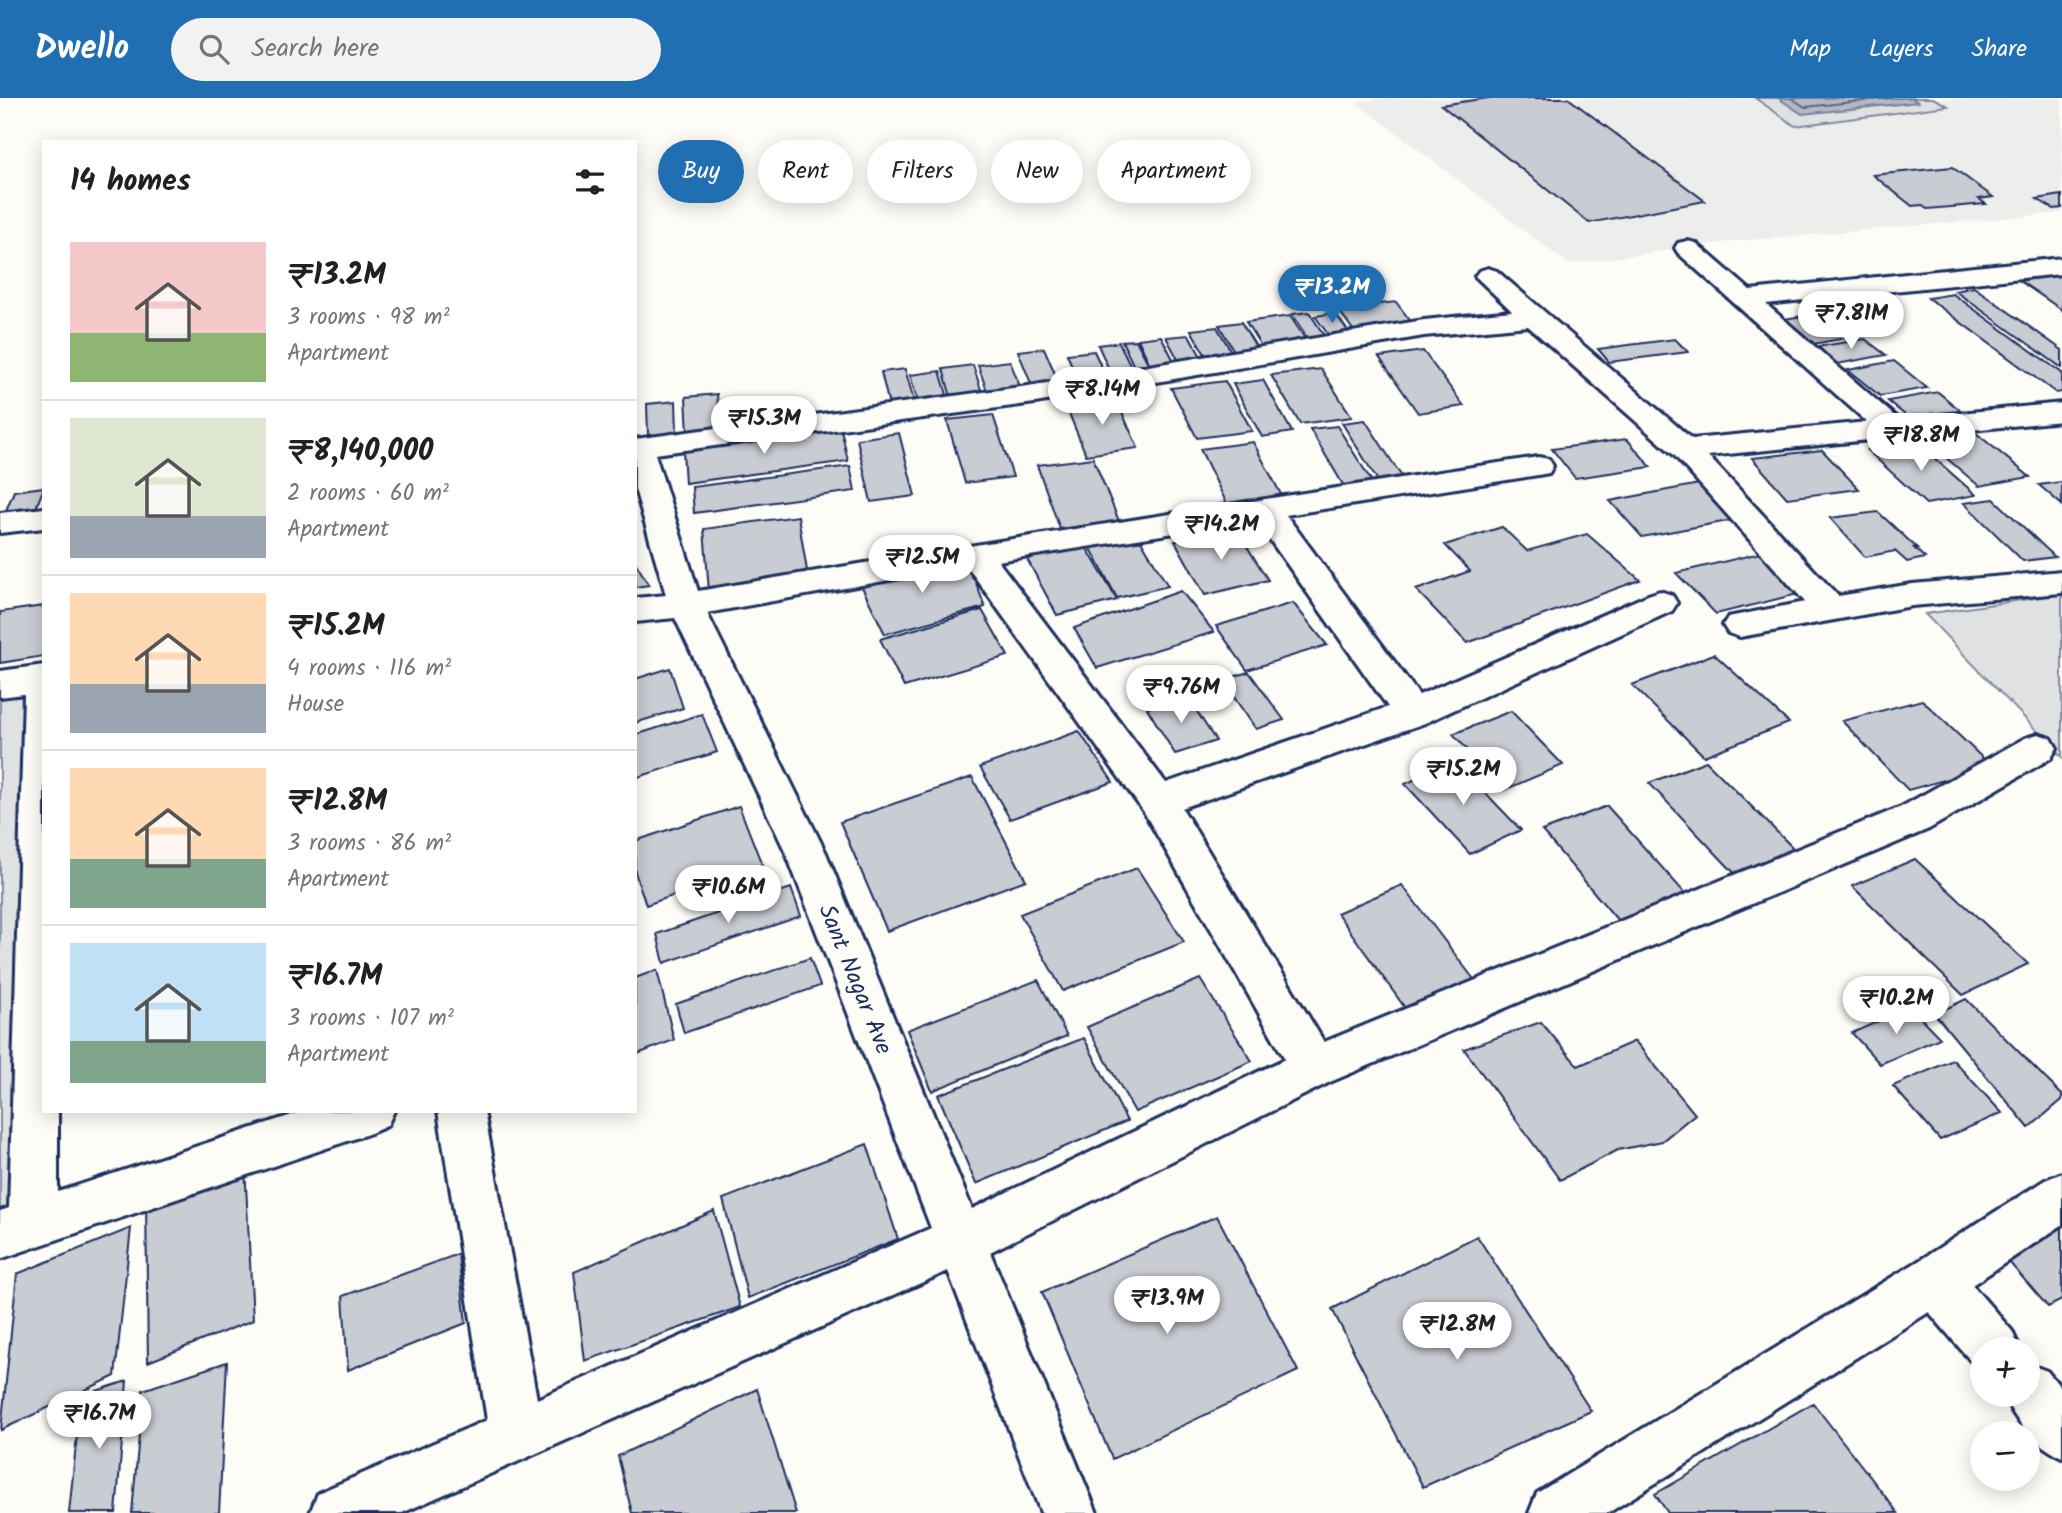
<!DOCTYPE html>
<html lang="en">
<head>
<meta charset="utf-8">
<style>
	:root { --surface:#fff; --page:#f2f2f2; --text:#202124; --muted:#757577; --line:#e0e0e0; --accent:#1f6fb2 }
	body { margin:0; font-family:Kalam,sans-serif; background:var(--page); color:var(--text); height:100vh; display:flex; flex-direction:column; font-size:26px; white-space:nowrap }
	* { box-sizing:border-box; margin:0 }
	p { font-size:23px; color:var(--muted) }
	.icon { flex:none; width:38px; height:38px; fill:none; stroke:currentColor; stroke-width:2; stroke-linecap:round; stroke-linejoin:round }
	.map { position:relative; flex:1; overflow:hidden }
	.panel { position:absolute; left:42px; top:42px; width:595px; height:973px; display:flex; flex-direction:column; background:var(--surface); border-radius:0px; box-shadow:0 4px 18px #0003 }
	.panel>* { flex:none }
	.hud { position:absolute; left:658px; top:42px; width:665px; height:63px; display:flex; gap:14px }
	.controls { position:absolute; left:1970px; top:1239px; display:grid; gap:14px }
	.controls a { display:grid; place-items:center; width:70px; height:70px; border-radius:50%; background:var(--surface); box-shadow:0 4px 18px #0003; font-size:35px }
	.price { position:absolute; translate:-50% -60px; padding:0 16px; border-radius:24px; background:#fff; color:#222; font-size:23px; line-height:46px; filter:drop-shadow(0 2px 4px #0008) }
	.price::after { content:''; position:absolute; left:50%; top:42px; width:21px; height:16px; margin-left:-10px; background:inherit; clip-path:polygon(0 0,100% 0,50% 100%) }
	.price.on { background:var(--accent); color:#fff }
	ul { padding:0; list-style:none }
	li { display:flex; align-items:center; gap:21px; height:175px; padding:0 28px }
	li+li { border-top:2px solid var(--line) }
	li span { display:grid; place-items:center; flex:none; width:196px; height:140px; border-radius:0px; color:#555 }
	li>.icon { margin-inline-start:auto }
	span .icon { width:84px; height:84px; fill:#fffc; stroke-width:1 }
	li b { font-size:30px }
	h2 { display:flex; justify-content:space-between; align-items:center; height:84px; padding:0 28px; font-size:30px }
	.chip { padding:0 24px; border-radius:32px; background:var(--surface); box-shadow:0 4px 18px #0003; font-size:24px; line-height:63px }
	.chip.on { background:var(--accent); color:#fff }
	header { display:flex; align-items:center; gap:42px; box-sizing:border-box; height:98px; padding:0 35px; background:var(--accent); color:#fff }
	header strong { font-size:33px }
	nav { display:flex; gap:38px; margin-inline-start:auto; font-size:24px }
	.search { width:490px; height:63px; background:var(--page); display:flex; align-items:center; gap:18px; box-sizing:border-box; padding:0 24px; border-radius:38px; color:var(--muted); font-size:26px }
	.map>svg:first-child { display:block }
	.built { fill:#edeeec }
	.green { fill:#e0e1e3; stroke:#7e88a0; stroke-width:2 }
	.water { fill:#b3b8c5; stroke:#76819c; stroke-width:2 }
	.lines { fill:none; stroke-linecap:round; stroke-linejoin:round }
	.shore { stroke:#586687; stroke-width:2 }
	.building { fill:#c9ccd3; stroke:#1b2f5e; stroke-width:2 }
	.minor-casing { stroke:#1b2f5e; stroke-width:6 }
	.minor { fill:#fdfcf7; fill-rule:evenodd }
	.labels { text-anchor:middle; stroke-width:6; stroke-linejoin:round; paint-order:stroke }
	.street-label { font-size:24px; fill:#1b2f5e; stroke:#fdfcf7 }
</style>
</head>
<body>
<header>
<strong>Dwello</strong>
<div class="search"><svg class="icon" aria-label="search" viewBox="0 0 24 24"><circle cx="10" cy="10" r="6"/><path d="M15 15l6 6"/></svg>Search here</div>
<nav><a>Map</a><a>Layers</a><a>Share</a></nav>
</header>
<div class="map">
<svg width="2062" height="1415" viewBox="0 0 2062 1415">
	<rect width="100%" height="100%" fill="#fdfcf7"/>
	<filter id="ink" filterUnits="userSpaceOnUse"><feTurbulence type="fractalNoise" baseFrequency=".0143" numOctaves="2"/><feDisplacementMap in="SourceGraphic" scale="14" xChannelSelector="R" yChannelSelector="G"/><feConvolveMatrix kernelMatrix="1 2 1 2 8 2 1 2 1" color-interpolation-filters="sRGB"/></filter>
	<g filter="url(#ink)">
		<path class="built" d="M1384,0H2062V115L1728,144L1568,166L1356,4Z"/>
		<path class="green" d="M1755,0H1933L1948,8L1795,28Z
			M2062,496V659L1925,516Z
			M42,580L33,1126L0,1137V586Z"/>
		<path class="water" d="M1778,0H1911L1918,4L1802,16Z"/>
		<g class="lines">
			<path class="shore" d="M1791,0L1805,9L1891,0"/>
		</g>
		<path class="building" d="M1488,0H1568L1705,103L1589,125L1441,7Z
			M1952,69L1993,99L1979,101L1986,106L1927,111L1921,107L1912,108L1873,77Z
			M2062,97V110L2054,111L2037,101Z
			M2062,176V212L2020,183Z
			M1974,189L2062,252V270L1955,193Z
			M1953,196L2062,275V294L2056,295L1928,200Z
			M1396,204L1415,229L1356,236L1338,211Z
			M1309,214L1327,242L1310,244L1292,216Z
			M1826,214L1857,238L1808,247L1779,222Z
			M1335,215L1350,236L1330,239L1315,218Z
			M1290,218L1308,245L1263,251L1246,224Z
			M1241,224L1258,252L1235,255L1219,227Z
			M1217,229L1233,257L1207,260L1191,232Z
			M1189,237L1203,262L1180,265L1166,239Z
			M1161,238L1175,265L1151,269L1138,241Z
			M1675,241L1688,254L1609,264L1598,251Z
			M1865,241L1886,257L1837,266L1817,249Z
			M1136,242L1150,269L1135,271L1122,243Z
			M1119,244L1133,273L1111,276L1098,247Z
			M1044,250L1059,285L1032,288L1018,253Z
			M1094,253L1106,279L1078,283L1067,256Z
			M1423,253L1464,308L1418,315L1379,259Z
			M1010,263L1020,289L987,293L978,267Z
			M1894,263L1927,290L1880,298L1848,272Z
			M973,267L982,295L951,299L943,271Z
			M905,271L914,303L889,307L881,274Z
			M1321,271L1352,319L1300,326L1271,277Z
			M940,273L948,300L918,304L910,277Z
			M1263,282L1292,334L1262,339L1233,286Z
			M1225,283L1252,333L1197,340L1171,290Z
			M1938,294L1961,313L1911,322L1888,303Z
			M717,296L720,331L688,335L686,299Z
			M1116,301L1138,350L1086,357L1066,308Z
			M676,303L677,335L648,338L647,306Z
			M993,317L1013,379L965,385L947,322Z
			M1365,322L1404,382L1380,386L1342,325Z
			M1966,327L2030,379L1979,388L1917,335Z
			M1337,328L1374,387L1345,390L1310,331Z
			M841,331L848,363L685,385L683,352Z
			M899,335L915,398L871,404L857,341Z
			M1627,341L1651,369L1575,380L1552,351Z
			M1253,344L1284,402L1229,410L1200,351Z
			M1916,344L1976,397L1926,406L1867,352Z
			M1822,352L1859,391L1787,400L1752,360Z
			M1093,360L1119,423L1060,431L1037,367Z
			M850,368L855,393L694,415L692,389Z
			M2062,384V407L2039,387Z
			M1699,386L1733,422L1642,439L1610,403Z
			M44,389L31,423L0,427L14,393Z
			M1994,401L2055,459L2023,463L1964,405Z
			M1878,414L1917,450H1914L1925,460L1907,464L1895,453L1865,459L1830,420Z
			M798,418L808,479L709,493L704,431Z
			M1502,429L1527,453L1587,436L1640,482L1467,545L1416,492L1470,473L1445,447Z
			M1238,434L1268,482L1205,497L1175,443Z
			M1139,439L1168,488L1117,500L1090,449Z
			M1085,447L1117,502L1057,517L1027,461Z
			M1760,455L1802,495L1716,516L1676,475Z
			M967,461L985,509L885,536L858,481Z
			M635,464L649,487L635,489Z
			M1181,493L1214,534L1097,570L1074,530Z
			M1293,505L1327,547L1247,572L1216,528Z
			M44,508V558L0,565V514Z
			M982,512L1008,558L904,589L880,541Z
			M1714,556L1789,625L1704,658L1632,587Z
			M670,570L683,610L635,625V581Z
			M1249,574L1284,622L1256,631L1222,582Z
			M1187,598L1216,643L1175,656L1147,610Z
			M1922,602L1992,669L1908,692L1842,623Z
			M1511,613L1563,667L1504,692L1453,636Z
			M702,616L717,654L635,680V637Z
			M1079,633L1113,684L1010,721L980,669Z
			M1455,663L1521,732L1470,756L1405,686Z
			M1706,663L1801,758L1741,782L1649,685Z
			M972,679L1026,782L887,833L840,724Z
			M739,708L762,767L646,807L635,774V743Z
			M1607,708L1692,803L1625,831L1542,733Z
			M1915,761L2028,866L1963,897L1852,788Z
			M1137,770L1184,844L1063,893L1020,816Z
			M1402,787L1476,884L1408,914L1337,815Z
			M791,790L801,818L664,865L657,836Z
			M810,860L820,888L684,935L676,906Z
			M657,872L674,942L635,957V880Z
			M1200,881L1252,963L1135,1014L1087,929Z
			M1038,882L1067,938L932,993L907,932Z
			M1966,901L2062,997V1002L2029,1030L1935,916Z
			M1910,909L1940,940L1880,966L1852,935Z
			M1541,924L1578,968L1635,943L1695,1016L1662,1043L1618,1052L1560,1082L1464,951Z
			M1084,940L1127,1023L976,1086L938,997Z
			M1953,962L2002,1015L1940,1042L1893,988Z
			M867,1046L898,1141L748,1200L723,1101Z
			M245,1067L253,1222L148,1264L146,1103Z
			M714,1113L740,1209L585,1263L574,1174Z
			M1217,1118L1298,1273L1112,1361L1042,1194Z
			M2062,1128V1202L2048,1209L2003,1157Z
			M131,1130L115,1278L1,1332L17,1176Z
			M1477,1138L1591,1313L1423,1389L1332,1211Z
			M458,1156L466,1225L348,1272L343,1198Z
			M227,1264L219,1415H132L143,1292Z
			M127,1283L116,1415H69L81,1298Z
			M757,1291L796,1415H632L618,1358Z
			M1813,1305L1898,1415H1668L1655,1396Z"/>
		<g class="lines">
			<defs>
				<path id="minor" d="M1687,143L1696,145L1750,192L2062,160V176L1766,206L1898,321L2062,305V323L1708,358L1838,498L1912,486L2062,473V495L1912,508L1740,539L1728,535L1723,527L1728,519L1805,504L1674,357L1528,228L1424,238L1035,305L655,356L698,493C978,445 1258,402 1538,359L1549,361L1553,368L1549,375L1538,377L1286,417L1419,597L1648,497L1660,493L1672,497L1677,505L1672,513L1425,625L1182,710L1324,944L1901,709L2025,640L2038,636L2051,640L2057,650L2051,660L1929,731L1330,984L990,1154L1097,1415H1041L948,1173L402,1415H310L318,1395L487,1322L438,1013H484L537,1301L931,1130L786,755L675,520L635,524V500L666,497L635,391V341L1035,287L1424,222L1512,213L1475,178L1479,173L1488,170L1497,173L1692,341L1867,324L1678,155L1675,150L1678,145ZM1256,422L1388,609L1166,685L998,463ZM967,468L1144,714L1285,961L972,1111L826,755L707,515Z
					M44,410V430L0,435V415Z
					M44,567V1013H58V1094L304,1013H394L387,1028L371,1035L0,1161V1113L9,1110L24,596L0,599V573Z
					M2062,1075V1127L1972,1187L2012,1233L2020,1251H1983V1272L1976,1269L1929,1214L1608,1415H1529L1537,1395L1917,1164L2045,1082Z
					M2028,1266L2047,1273L2062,1291V1359C2036,1348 2014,1323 2004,1297H2028Z"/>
			</defs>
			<use href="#minor" class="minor-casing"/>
			<use href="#minor" class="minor"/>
		</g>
	</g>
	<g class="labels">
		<g class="street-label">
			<text transform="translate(856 881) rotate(68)" y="8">Sant Nagar Ave</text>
		</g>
	</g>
</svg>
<div class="controls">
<a>+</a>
<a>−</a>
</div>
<b class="price on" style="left:1332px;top:227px">₹13.2M</b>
<b class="price" style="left:1851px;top:253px">₹7.81M</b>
<b class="price" style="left:1102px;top:329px">₹8.14M</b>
<b class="price" style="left:764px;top:358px">₹15.3M</b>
<b class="price" style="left:1921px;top:375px">₹18.8M</b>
<b class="price" style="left:1221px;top:464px">₹14.2M</b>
<b class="price" style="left:922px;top:497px">₹12.5M</b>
<b class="price" style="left:1181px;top:627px">₹9.76M</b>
<b class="price" style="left:1463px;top:709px">₹15.2M</b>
<b class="price" style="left:728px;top:827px">₹10.6M</b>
<b class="price" style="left:1896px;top:938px">₹10.2M</b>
<b class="price" style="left:1167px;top:1238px">₹13.9M</b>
<b class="price" style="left:1457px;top:1264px">₹12.8M</b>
<b class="price" style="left:99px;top:1353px">₹16.7M</b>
<div class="hud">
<a class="chip on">Buy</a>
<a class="chip">Rent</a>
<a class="chip">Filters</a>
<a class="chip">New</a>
<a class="chip">Apartment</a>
</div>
<section class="panel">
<h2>14 homes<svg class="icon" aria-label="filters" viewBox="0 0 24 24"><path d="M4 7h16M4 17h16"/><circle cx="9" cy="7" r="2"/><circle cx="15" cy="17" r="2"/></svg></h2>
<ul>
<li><span style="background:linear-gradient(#f6c9c9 65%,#8fb573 0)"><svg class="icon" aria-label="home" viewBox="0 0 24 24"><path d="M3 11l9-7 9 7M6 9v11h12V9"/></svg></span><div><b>₹13.2M</b><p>3 rooms · 98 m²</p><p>Apartment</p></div></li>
<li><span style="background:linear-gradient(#dfe7d0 70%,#9aa5b1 0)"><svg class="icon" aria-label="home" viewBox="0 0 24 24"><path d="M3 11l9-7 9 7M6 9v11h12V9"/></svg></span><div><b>₹8,140,000</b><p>2 rooms · 60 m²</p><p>Apartment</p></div></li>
<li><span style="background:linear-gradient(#ffd9b3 65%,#9aa5b1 0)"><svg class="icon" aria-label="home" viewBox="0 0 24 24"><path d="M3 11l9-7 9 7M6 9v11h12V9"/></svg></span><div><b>₹15.2M</b><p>4 rooms · 116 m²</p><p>House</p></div></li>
<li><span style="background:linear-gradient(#ffd9b3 65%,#7fa58c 0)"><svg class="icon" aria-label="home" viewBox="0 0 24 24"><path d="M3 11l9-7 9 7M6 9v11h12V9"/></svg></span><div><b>₹12.8M</b><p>3 rooms · 86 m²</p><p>Apartment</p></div></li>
<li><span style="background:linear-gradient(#bfe0f5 70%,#7fa58c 0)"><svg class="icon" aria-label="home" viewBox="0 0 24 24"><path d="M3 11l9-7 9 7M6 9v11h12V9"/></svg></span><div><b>₹16.7M</b><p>3 rooms · 107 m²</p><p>Apartment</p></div></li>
</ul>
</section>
</div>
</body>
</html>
